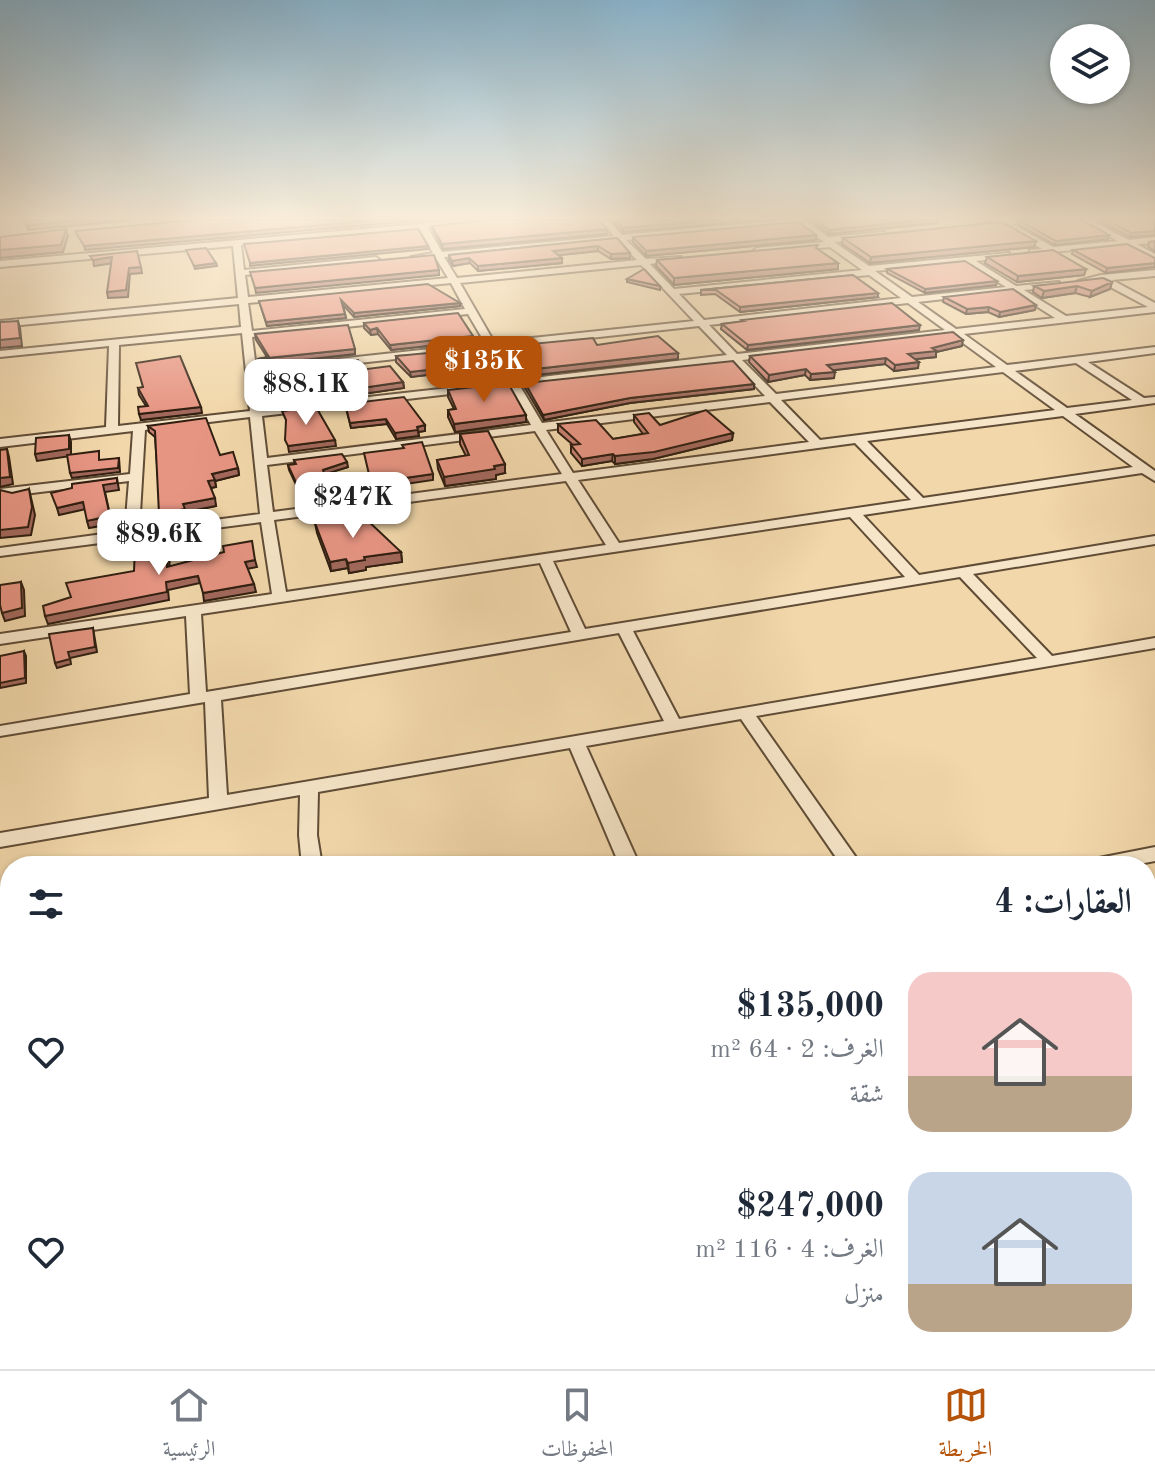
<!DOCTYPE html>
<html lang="ar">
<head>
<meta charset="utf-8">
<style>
	:root { --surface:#fff; --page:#f6f6f7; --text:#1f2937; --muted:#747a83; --line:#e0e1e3; --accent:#b45309 }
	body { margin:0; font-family:"Old Standard TT",Amiri,serif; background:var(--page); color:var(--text); direction:rtl; height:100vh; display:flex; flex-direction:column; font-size:30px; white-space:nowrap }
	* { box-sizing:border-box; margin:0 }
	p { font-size:26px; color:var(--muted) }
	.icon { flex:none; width:44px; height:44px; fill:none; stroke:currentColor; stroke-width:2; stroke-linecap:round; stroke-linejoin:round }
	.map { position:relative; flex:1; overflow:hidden; direction:ltr }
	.drawer { position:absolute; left:0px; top:856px; width:1156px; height:514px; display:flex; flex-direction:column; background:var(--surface); border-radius:32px 32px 0 0; box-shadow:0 2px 6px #0004; direction:rtl }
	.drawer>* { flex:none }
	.controls { position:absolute; left:1050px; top:24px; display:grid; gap:16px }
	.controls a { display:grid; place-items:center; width:80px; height:80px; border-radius:50%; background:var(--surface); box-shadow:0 2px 6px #0004; font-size:40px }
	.price { position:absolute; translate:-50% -68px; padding:0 18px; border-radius:16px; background:#fff; color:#222; font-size:26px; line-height:52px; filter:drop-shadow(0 2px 4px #0008) }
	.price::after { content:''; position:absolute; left:50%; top:48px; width:24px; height:18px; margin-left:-12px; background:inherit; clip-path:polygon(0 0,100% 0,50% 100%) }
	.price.current { background:var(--accent); color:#fff }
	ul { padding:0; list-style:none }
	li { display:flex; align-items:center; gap:24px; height:200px; padding:0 24px }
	li span { display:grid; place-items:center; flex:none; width:224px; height:160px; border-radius:24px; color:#555 }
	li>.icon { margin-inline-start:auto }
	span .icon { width:96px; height:96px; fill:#fffc; stroke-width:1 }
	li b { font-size:34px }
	h2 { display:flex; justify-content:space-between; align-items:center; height:96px; padding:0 24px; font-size:34px }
	.dock { display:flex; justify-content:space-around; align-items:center; height:112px; border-top:2px solid var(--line); background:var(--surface); font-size:22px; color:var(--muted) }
	.dock a { display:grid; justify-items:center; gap:4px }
	.dock .current { color:var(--accent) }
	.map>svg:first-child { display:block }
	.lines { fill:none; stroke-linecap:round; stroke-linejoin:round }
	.minor-casing { stroke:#604c36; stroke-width:4 }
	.minor { fill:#f6e5c8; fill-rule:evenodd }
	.wall { fill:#c78071; stroke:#2f1e10; stroke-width:2 }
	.shaded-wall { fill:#a2685c; stroke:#2f1e10; stroke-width:2 }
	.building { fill:#e79583; stroke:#2f1e10; stroke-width:2 }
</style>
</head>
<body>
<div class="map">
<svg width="1155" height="1369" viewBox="0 0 1155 1369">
	<rect width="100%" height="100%" fill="#f1d7aa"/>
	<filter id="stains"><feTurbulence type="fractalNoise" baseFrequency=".0025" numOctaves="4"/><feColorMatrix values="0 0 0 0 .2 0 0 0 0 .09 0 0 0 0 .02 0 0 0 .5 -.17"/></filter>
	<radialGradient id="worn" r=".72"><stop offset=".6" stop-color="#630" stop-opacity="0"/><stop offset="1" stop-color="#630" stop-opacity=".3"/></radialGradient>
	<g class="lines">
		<defs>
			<path id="minor" d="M464,220H500L428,228L442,252L614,236L599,220H608L622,235L780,220H805L828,237L884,232L887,236L834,242L869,266L1009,253V257L1006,258L976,261L1016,286L1059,282V286L1056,287L1024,290L1066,316L1148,307L1101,282L1083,284L1078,281L1101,275L1155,270V276L1112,280L1155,303V312L964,334L1007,365L1155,347V353L1088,362L1144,398L1155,397V403L1075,414L1155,471V481L1142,473L863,515L919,575L1155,536V544L973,574L1052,656L1155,638V648L756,716L862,866H842L741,719L586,746L640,866H620L570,748L318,792L317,835L322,866H302L299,835L300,795L0,847V833L209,798L205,702L0,736V726L190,694L186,616L0,644V634L272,594L261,522L0,556V548L125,531L129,481L0,497V489L130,474L133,431L0,447V439L106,427L109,346L0,357V351L241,327L239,304L0,327V321L238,298L233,246L0,267V261ZM799,224L824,242L757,248L753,251L757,254L830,247L862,270L674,289L650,264L682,259L681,257L646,259L626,240ZM420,229L433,253L411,257L415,260L436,258L448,278L248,297L245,275L376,263L380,260L376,257L244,270L241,245ZM618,241L637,260L457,278L444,257ZM965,262L1006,287L912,297L875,271ZM641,265L694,321L494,342L460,283ZM869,275L901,298L704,320L679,294ZM451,283L465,309L252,331L248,303ZM1013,291L1055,318L956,329L918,302ZM908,303L945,330L737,354L709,325ZM468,314L485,343L256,368L252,337ZM699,326L727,355L516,380L498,348ZM242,333L250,411L118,426L119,345ZM952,335L996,367L776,394L742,360ZM488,349L506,381L485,386L490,389L510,387L531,425L267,458L262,416L467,392L472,389L467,386L261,409L257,374ZM732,361L765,396L542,423L520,386ZM1076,363L1132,400L1067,408L1015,371ZM1003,372L1055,410L820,440L781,400ZM770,402L809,442L573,473L546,430ZM1063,416L1133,467L923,498L867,441ZM250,417L260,514L139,530L145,430ZM535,431L562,474L273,512L267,465ZM855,443L911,500L619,543L578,480ZM566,481L606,545L286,592L274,520ZM850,517L905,577L585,629L553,561ZM540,563L571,632L206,692L201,614ZM960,577L1037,658L679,719L633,631ZM619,633L664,721L227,795L221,700Z
				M1002,220H1030L1012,224L1053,247L1118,241L1079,220H1090L1129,240L1155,237V243L1137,244L1155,254V260L1126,245L1030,254V250L1042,249L1002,225L983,227L979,225Z
				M1155,847V861L1129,866H1084L1087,861L1094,859Z
				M1146,1276L1155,1280V1315L1146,1312Z
				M358,1360H386L388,1369H360Z
				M833,1360H861L865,1369H837Z"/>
		</defs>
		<use href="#minor" class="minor-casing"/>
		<use href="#minor" class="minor"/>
	</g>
	<path class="wall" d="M612,220H763L623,232Z
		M810,220H938L937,223L829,234Z
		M1097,220H1155V235L1130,237Z
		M1020,221L1109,235L1108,239L1055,245L1019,225Z
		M432,226L607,229V234L443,249L433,230Z
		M816,235V240L646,256L633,242V237Z
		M617,238L630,253V258L611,259L598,251L558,255L562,258V263L478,271L470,263L453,266L449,260V255Z
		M843,238L1036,241L1034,247L870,263L842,244Z
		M1155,241V252L1148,246L1149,242Z
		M817,249L838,263V269L674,285L656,266L657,260Z
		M1073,250L1155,258L1106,273L1072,254Z
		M987,257L1086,269L1084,275L1017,282L985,263Z
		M887,269L997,281L996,285L925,293L887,273Z
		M853,275L878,297L740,312L715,294L701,295V290Z
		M627,279L660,286V290L627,282Z
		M1112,282L1110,289L1090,297L1075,293L1042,298L1033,292L1034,286Z
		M944,297L1035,310L999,317L988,312L966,314L943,302Z
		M259,301L460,303V306L354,317L343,305L346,318L267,326Z
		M742,320L919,330L747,350L721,329L722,324L742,322Z
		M364,323L473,336V341L391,350L378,334L371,335L364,328Z
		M255,334L355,349V354L259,365L258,359L267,357L256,340Z
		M521,345H597L678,353V359L518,377L505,355V350L521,347Z
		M962,346L936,352V357L915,359L918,368L894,371L885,364L833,370L834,378L810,380L805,375L768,382L749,362L750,356Z
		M483,353L501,373V379L441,385L435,374L411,377L396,362V356Z
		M360,370L403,382L404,388L342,397L337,381L306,388L310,395V400L284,403L264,376L263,371Z
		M525,383L754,389L630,403L544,420L525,388Z
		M138,388L202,413L141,420L146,406L139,395Z
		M448,390L526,422L455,432L448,417V410L454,409L448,397Z
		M345,404L425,425V431L418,432L419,436L396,439L387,424L351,428Z
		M634,415L660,425L733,433L732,440L653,459L615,464L612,461L582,466L571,453V445H573L558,432V424L613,439L643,434L634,422Z
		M148,426L220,455L238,468L239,475L215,481L216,487L211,488L216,506L186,512L187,516L161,522L155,437L149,432Z
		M460,434L505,473L496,475V479L445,486L438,469L437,460L466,456L460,444Z
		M294,460L348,467L324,474L329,489L336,499L312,504L299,491L289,470L288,465L295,464Z
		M350,521L401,552L402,562L366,567V570L349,573L348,568L331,571L317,533L315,523Z"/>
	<path class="shaded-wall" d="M84,220H134L28,230L27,225Z
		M378,220H425L85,250L84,246Z
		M713,220H763L623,232V228Z
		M923,220H938L937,223L829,234V230Z
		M66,229L68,236L63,252L0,258V250Z
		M607,229V234L443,249L442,244Z
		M1155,231V235L1130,237L1131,233Z
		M816,235V240L646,256V251Z
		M1109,235L1108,239L1055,245L1056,241Z
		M1036,241L1034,247L870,263L871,257Z
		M428,246V249L250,266V263Z
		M598,246V251L553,256V251Z
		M630,253V258L611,259V254Z
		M112,257L114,263L94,266L93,260Z
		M469,258L470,263L453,266L452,261Z
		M562,258V263L478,271V266Z
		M216,263L217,266L195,269L194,266Z
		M838,263V269L674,285V278Z
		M1155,263V267L1106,273L1107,268Z
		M141,267L142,273L130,274L128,297L108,298L107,292L129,268Z
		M1086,269L1084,275L1017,282L1018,276Z
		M439,270V275L256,293L255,288Z
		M997,281L996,285L925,293V289Z
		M1112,282L1110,289L1090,297L1092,291Z
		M1077,286L1075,293L1042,298L1044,291Z
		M878,293V297L740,312V307Z
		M460,303V306L354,317V313Z
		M1036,305L1035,310L999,317L1000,312Z
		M989,307L988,312L966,314L967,309Z
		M345,314L346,318L267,326L266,322Z
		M18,321L20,328L22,346L0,348V340Z
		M920,325L919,330L747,350L748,345Z
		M377,328L378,334L371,335L370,330Z
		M473,336V341L391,350L390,345Z
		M963,340L962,346L936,352V357L907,360L908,354Z
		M355,349V354L259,365L258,359Z
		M678,353V359L518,377L517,371Z
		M886,358L885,364L827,371V365Z
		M919,362L918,368L894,371L895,365Z
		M435,369V374L411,377L410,372Z
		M806,369L805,375L768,382L769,375Z
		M835,372L834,378L810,380L811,374Z
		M501,373V379L441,385V380Z
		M337,375V381L304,388L303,382Z
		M403,382L404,388L342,397L341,391Z
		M754,384V389L630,403L544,420L543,415L630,398Z
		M310,395V400L284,403L283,398Z
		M201,407L202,413L141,420L139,414Z
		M526,415V422L455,432L454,424Z
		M386,419L387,424L351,428L350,423Z
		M425,425V431L418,432L419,436L396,439L395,433Z
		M733,433L732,440L653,459L615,464V456Z
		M69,435L71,442V456L37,461L35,454Z
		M335,440L336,446L289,452L288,446Z
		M7,449L9,457L13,484L0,487V478Z
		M613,454L612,461L582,466V459Z
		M119,458L120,472L72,478L70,473Z
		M347,462L348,467L323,475V470Z
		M505,464V473L496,475V479L445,486L444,477Z
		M238,468L239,475L215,481L216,487L210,488L208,481L212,474Z
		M433,474V480L372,489L371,483Z
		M117,478L119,490L105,492L112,524L89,528L87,521L103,485Z
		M29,489L35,515L31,535L0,538V530Z
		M335,495L336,499L312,504L311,499Z
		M215,498L216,506L186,512L187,516L161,522L159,514L183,504Z
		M83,502L86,509L59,515L57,508Z
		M168,543L170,551L169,575L167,567Z
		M401,552L402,562L366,567V570L349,573L348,563L364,557Z
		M346,559L348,568L331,571L330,562Z
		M255,560L257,567L246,569L245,562Z
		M198,576L200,583L168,590L169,600L48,624L45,616L166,582Z
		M21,582L24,590L25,616L5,621L2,613Z
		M254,584L256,592L204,601L203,593Z
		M93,628L97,652L70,658L71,664L57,668L55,663L68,652Z
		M24,651L26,656V683L0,688V683Z"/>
	<path class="building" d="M22,220H84L27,225Z
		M193,220H378L84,246L75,231Z
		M486,220H599L607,229L442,244L432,226Z
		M616,220H713L623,228Z
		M816,220H923L829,230Z
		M1024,220H1082L1109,235L1056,241L1020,221Z
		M1107,220H1155V231L1131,233Z
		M799,222L816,235L646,251L633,237Z
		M1002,222L1036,241L871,257L843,238Z
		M66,229L61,245L0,250V237Z
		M418,229L428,246L250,263L244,244Z
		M617,238L630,253L611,254L598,246L553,251L562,258L478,266L469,258L452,261L449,255Z
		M1127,244L1155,258V263L1107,268L1073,250Z
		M818,245L816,248L838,263L674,278L657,260Z
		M206,248L216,263L194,266L186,250Z
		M1053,250L1086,269L1018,276L987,257Z
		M137,251L141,267L129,268L126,290L107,292L112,257L93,260L90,256Z
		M434,255L439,270L255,288L250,272Z
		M965,261L997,281L925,289L887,269Z
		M644,269L660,286L627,279Z
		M853,275L878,293L740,307L716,290H701Z
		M1103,278L1112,282L1092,291L1077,286L1044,291L1034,286Z
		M428,284L460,303L354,313L341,300L345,314L266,322L259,301Z
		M1013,289L1036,305L1000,312L989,307L967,309L944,297Z
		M892,303L920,325L748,345L722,324L744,321L742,320Z
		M458,313L473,336L390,345L377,328L370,330L364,323Z
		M18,321L20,338L0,340V322Z
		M348,325L355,349L258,359L269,357L255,334Z
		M953,332L963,340L932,348L937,351L908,354L919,362L895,365L886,358L827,365L835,372L811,374L806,369L769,375L750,356Z
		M658,336L678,353L517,371L505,350L522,347L521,345L593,338L597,345Z
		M480,348L483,353L489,352L501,373L441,380L435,369L410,372L396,356Z
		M180,356L201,407L139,414L138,407L148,406L138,388L143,387L136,363Z
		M358,360L360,370L390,366L403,382L341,391L337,375L303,382L310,395L283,398L263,371Z
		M733,361L754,384L630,398L543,415L525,383Z
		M508,383L526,415L454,424L448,410L456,409L448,390Z
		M404,397L425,425L417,427L418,430L395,433L386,419L350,423L345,404Z
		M316,407L335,440L288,446L285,440L286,420L282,411Z
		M706,410L733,433L654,452L615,456L613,454L582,459L571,445L580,444L558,424L596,420L613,439L648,433L634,415L649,413L660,425Z
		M206,418L220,455L233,452L238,468L212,474L215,480L208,481L215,498L183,504L185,509L159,514L155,431L148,426Z
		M488,431L505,464L494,466L495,469L444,477L437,460L469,455L460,434Z
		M69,435V449L35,454L36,438Z
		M422,442L433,474L371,483L364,453L404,448L402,445Z
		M7,449L10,477L0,478V450Z
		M99,451V460L119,458L118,468L70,473L67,455Z
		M342,454L347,462L323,470L329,489L335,495L311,499L298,487L288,465L296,464L294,460Z
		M117,478V483L103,485L110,516L87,521L83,502L57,508L51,493L72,488V484Z
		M29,489L32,507L28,527L0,530V490L12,493Z
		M348,517L350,521L365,518L401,552L364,557L365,560L348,563L346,559L330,562L315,523Z
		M252,541L255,560L245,562L254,584L203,593L198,576L166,582L167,592L45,616L43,606L71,597L66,583L134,571L135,548L168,543L167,567L224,552L223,546Z
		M21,582L22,608L2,613L0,605V585Z
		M93,628L95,647L68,652L70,659L55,663L49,634Z
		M24,651L25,678L0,683V656Z"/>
	<linearGradient id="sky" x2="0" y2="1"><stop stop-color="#89b6d1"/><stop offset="0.53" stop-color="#f9edd9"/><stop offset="1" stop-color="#f9edd9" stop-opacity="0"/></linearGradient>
	<rect width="1155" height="412" fill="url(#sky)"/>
	<rect width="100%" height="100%" filter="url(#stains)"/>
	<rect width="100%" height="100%" fill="url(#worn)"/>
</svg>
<div class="controls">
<a><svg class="icon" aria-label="layers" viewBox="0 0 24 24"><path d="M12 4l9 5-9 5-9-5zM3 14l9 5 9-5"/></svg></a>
</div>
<b class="price current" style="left:484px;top:404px">$135K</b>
<b class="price" style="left:306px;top:427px">$88.1K</b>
<b class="price" style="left:353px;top:540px">$247K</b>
<b class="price" style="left:159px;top:577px">$89.6K</b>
<section class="drawer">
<h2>العقارات: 4<svg class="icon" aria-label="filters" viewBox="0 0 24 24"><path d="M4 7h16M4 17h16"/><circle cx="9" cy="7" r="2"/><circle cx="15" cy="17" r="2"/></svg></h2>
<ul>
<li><span style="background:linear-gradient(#f6c9c9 65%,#b9a48a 0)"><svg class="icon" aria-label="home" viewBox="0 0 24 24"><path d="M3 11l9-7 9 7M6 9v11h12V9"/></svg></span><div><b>$135,000</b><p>الغرف: 2 · 64 m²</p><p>شقة</p></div><svg class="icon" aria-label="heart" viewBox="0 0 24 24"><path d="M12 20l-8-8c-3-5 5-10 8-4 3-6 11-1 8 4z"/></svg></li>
<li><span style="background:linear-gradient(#c9d6e8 70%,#b9a48a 0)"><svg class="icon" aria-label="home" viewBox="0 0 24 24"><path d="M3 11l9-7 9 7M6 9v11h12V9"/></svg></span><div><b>$247,000</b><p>الغرف: 4 · 116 m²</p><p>منزل</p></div><svg class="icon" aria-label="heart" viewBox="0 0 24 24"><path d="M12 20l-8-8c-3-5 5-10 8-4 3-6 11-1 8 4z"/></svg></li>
</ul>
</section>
</div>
<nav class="dock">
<a class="current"><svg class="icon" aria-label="map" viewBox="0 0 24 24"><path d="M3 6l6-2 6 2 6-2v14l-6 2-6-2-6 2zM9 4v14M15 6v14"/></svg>الخريطة</a>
<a><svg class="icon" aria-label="saved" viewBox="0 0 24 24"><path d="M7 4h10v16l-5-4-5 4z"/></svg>المحفوظات</a>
<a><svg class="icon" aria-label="home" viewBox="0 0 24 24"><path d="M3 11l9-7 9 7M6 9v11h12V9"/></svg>الرئيسية</a>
</nav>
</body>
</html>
